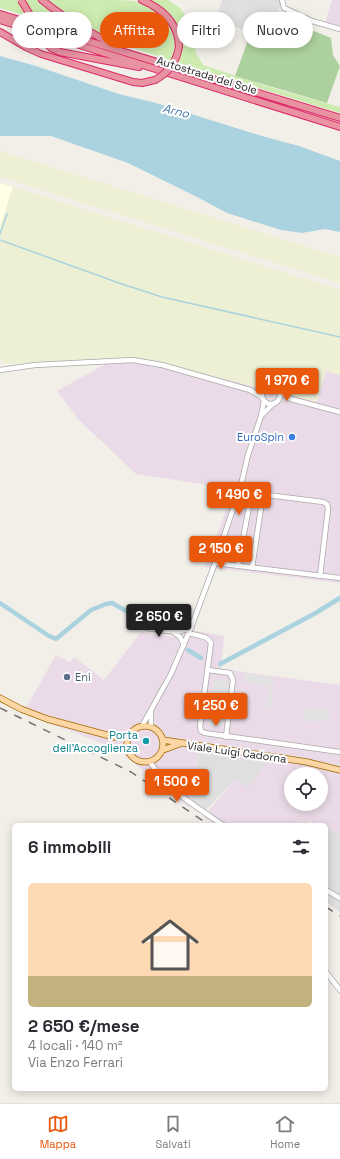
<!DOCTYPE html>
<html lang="it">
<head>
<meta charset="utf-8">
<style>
	:root { --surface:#fff; --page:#f7f7f7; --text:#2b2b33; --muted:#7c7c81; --line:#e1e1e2; --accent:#ea580c }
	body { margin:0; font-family:"Space Grotesk",sans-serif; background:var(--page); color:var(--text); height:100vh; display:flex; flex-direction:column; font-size:15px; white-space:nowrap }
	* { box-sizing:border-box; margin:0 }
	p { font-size:13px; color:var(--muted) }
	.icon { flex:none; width:22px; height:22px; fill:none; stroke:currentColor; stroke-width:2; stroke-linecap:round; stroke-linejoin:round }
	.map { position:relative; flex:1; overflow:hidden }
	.side { position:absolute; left:12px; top:823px; width:316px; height:268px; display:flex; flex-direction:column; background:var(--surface); border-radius:6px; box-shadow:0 2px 10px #0003 }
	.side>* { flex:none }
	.hud { position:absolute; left:12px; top:12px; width:316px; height:36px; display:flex; gap:8px }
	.buttons { position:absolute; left:284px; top:767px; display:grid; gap:8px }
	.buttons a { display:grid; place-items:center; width:44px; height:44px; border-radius:50%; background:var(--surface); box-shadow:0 2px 10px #0003; font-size:20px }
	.price { position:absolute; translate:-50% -34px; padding:0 9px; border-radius:4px; background:var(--accent); color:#fff; font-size:13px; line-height:26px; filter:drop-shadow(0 1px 2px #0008) }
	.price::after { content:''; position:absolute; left:50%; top:24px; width:12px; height:9px; margin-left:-6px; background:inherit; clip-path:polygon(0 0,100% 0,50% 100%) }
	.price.active { background:#222; color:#fff }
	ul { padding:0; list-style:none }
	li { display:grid; align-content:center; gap:8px; height:212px; padding:0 16px }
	li span { display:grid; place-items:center; height:124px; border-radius:6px; color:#555 }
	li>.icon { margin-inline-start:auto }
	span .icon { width:72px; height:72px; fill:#fffc; stroke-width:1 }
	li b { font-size:17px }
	h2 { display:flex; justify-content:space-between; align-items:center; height:48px; padding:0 16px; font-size:17px }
	.tag { padding:0 14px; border-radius:18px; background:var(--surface); box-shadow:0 2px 10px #0003; font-size:14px; line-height:36px }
	.tag.active { background:var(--accent); color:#fff }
	.menu { display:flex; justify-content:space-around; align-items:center; height:56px; border-top:1px solid var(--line); background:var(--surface); font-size:11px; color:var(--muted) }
	.menu a { display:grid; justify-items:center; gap:2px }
	.menu .active { color:var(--accent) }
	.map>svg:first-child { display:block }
	.residential { fill:#e0dfdf }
	.industrial { fill:#ebdbe8; fill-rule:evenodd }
	.education { fill:#ffffe5 }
	.farmland { fill:#eef0d5 }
	.grass { fill:#cdebb0 }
	.forest { fill:#add19e }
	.parking { fill:#e2e2e2 }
	.water { fill:#aad3df }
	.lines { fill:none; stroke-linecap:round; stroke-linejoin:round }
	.stream { stroke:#aad3df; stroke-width:1.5 }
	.canal { stroke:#aad3df; stroke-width:4.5 }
	.minor-casing { stroke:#a9a9a9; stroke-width:6 }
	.major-casing { stroke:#a06b00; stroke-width:7 }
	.highway-casing { stroke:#dc2a67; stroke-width:8 }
	.minor { stroke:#fff; stroke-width:4.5 }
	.major { stroke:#fcd6a4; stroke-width:5.5 }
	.highway { stroke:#e892a2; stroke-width:6 }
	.rail { stroke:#707070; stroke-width:1.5; stroke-dasharray:8 8; stroke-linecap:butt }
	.highway-bridge-casing { stroke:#dc2a67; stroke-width:8; stroke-linecap:butt }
	.highway-bridge { stroke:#e892a2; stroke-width:6 }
	.shop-dot { fill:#3f7fe0; stroke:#fff; stroke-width:1.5 }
	.service-dot { fill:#5c6f8a; stroke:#fff; stroke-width:1.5 }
	.culture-dot { fill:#0f9aa8; stroke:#fff; stroke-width:1.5 }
	.labels { text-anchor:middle; stroke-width:4; stroke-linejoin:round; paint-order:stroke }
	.street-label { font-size:11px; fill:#222; stroke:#fff }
	.shop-label { font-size:11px; fill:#366cbe; stroke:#fff; text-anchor:end }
	.service-label { font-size:11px; fill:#4e5e75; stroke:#fff; text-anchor:start }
	.culture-label { font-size:11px; fill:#0d838f; stroke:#fff; text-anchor:end }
	.water-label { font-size:12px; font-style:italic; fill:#4a7aab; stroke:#fff }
</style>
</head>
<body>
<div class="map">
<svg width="340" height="1103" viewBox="0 0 340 1103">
	<rect width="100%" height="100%" fill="#f2efe9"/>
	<path class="residential" d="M222,0H285L283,10L279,8L271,38L216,21Z
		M198,752L268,762L248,789L236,779L205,811L192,801Z
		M327,827L340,835V912L326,902Z"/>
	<path class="industrial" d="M332,0H340V27L325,22Z
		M116,358H133L156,361L269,382L282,386L317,401L326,371L340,375V583L205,567L234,489L136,474L79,420L57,391Z
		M184,629L224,636L221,669L340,685V835L327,827L326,828V825H315L310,821L306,825H215L203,817L236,779L248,788L268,762L198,752L190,808L160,785L117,749L23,713L56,655L70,662L74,657L104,680L141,632L173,637ZM291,774H321V804H291Z"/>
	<path class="education" d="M0,183L13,187L0,227Z"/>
	<path class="farmland" d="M0,151L340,257V283L0,177Z
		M13,187L340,290V375L326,371L317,402L285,394L282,386L269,382L259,388L156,361L133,358L4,364L0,357V227Z"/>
	<path class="grass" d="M0,0H17L27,16L0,8Z
		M23,0H37L66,22L81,32V33L35,18Z
		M45,0C66,0 86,0 107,0C115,0 125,0 134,1C163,8 184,30 172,61L106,39L78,24Z
		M148,0H168L180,8L188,19L194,35L196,53L203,65L273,88L340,107V113L178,63C190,34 173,12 148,0Z"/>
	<path class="forest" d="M277,16L331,38L333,55L340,66L327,103L235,76L251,32L271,38Z"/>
	<path class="parking" d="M244,673L274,677L271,709L266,708L269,686L243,682Z
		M214,679L229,681L226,701L211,698Z
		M210,705L225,707L222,727L207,725Z
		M305,707L330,710L329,718L328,720L314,721V723L307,722V719H304Z"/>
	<path class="water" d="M0,56L36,66L119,94L156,103L262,136L299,146L340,161V232L325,229L302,233L281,230L227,213L199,198L128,163L51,136H0Z"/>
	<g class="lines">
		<path class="stream" d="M0,234L7,214
			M0,240L119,283L162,297L340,337"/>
		<path class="canal" d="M0,603L49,636L56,639L91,610L106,604L112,603L128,612L149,621
			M188,650L201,658
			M220,664L314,614L340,598"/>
		<defs>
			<path id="minor" d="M282,0L284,8L312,21L340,29
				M0,370L35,365L133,360L162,365L250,390L262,397
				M262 395a9 9 0 1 1 18 0a9 9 0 1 1-18 0Z
				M280,392L291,399L340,412
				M261,416L273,404
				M215,563L340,578
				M238,566L251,496C259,493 260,496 267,495L323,502L327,504L328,509L320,576
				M252,568L263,495
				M147,628C162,630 178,635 192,627
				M172,631L180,637L184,645
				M189,633C197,636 207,635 211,643L200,726L201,731L205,733L340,752
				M208,670L230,673L233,680L226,737
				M151,711V726
				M142,726L171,674L192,625L215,563L241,485L248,455L261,416L264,401
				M150,762C169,791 195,806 223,825
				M326,890L340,898
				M326,972L340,990"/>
			<path id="major" d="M0,698L21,709L47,719L114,737L129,735
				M127 744a18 18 0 1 1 36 0a18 18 0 1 1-36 0Z
				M163,740L307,762L340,770
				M163,750L179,744"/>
			<path id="highway" d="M42,0C65,19 91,33 118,47
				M142,0C163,9 178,23 179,46
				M0,14L340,118
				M0,20L340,127
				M0,32L26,47L41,54L133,82L142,83L155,80
				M60,52L139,67"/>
		</defs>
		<use href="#minor" class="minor-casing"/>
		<use href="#major" class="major-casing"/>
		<use href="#highway" class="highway-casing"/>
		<use href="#minor" class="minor"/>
		<use href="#major" class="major"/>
		<use href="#highway" class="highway"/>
		<path class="rail" d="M0,708L131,772L209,825
			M326,907L340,916"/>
		<defs>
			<path id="highway-bridge" d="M21,0L48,45L51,48L60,52
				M155,80C168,73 177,61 179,46"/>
		</defs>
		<use href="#highway-bridge" class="highway-bridge-casing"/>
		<use href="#highway-bridge" class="highway-bridge"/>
	</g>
	<circle class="shop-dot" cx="292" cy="437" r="4"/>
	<circle class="service-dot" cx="67" cy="677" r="4"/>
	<circle class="culture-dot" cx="146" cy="741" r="4"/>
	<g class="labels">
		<g class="street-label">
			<text transform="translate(207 75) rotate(17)" y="4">Autostrada del Sole</text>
			<text transform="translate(237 752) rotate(8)" y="4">Viale Luigi Cadorna</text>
		</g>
		<g class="shop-label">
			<text x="284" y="441">EuroSpin</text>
		</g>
		<g class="service-label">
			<text x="75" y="681">Eni</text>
		</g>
		<g class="culture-label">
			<text x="138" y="739">Porta<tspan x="138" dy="13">dell'Accoglienza</tspan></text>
		</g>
		<g class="water-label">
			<text transform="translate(176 111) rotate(14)" y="4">Arno</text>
		</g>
	</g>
</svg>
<div class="buttons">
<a><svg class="icon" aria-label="locate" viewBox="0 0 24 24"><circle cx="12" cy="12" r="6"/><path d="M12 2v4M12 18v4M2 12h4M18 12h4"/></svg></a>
</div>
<b class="price" style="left:287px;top:402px">1 970 €</b>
<b class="price" style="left:239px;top:516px">1 490 €</b>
<b class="price" style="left:221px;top:570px">2 150 €</b>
<b class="price active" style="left:159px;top:638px">2 650 €</b>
<b class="price" style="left:216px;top:727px">1 250 €</b>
<b class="price" style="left:177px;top:803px">1 500 €</b>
<div class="hud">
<a class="tag">Compra</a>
<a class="tag active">Affitta</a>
<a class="tag">Filtri</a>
<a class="tag">Nuovo</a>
</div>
<section class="side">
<h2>6 immobili<svg class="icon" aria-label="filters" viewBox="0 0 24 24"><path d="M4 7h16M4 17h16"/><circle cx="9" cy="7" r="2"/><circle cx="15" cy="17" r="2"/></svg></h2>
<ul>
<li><span style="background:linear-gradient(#ffd9b3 75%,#c2b280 0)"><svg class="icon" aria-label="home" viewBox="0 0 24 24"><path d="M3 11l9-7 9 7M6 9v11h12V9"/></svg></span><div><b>2 650 €/mese</b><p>4 locali · 140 m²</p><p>Via Enzo Ferrari</p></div></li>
</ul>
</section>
</div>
<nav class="menu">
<a class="active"><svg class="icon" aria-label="map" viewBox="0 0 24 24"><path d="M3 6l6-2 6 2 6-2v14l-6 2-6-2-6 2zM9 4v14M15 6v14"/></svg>Mappa</a>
<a><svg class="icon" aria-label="saved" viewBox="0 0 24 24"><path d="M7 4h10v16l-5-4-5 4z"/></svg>Salvati</a>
<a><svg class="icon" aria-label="home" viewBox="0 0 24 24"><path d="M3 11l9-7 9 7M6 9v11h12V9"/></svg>Home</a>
</nav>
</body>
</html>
